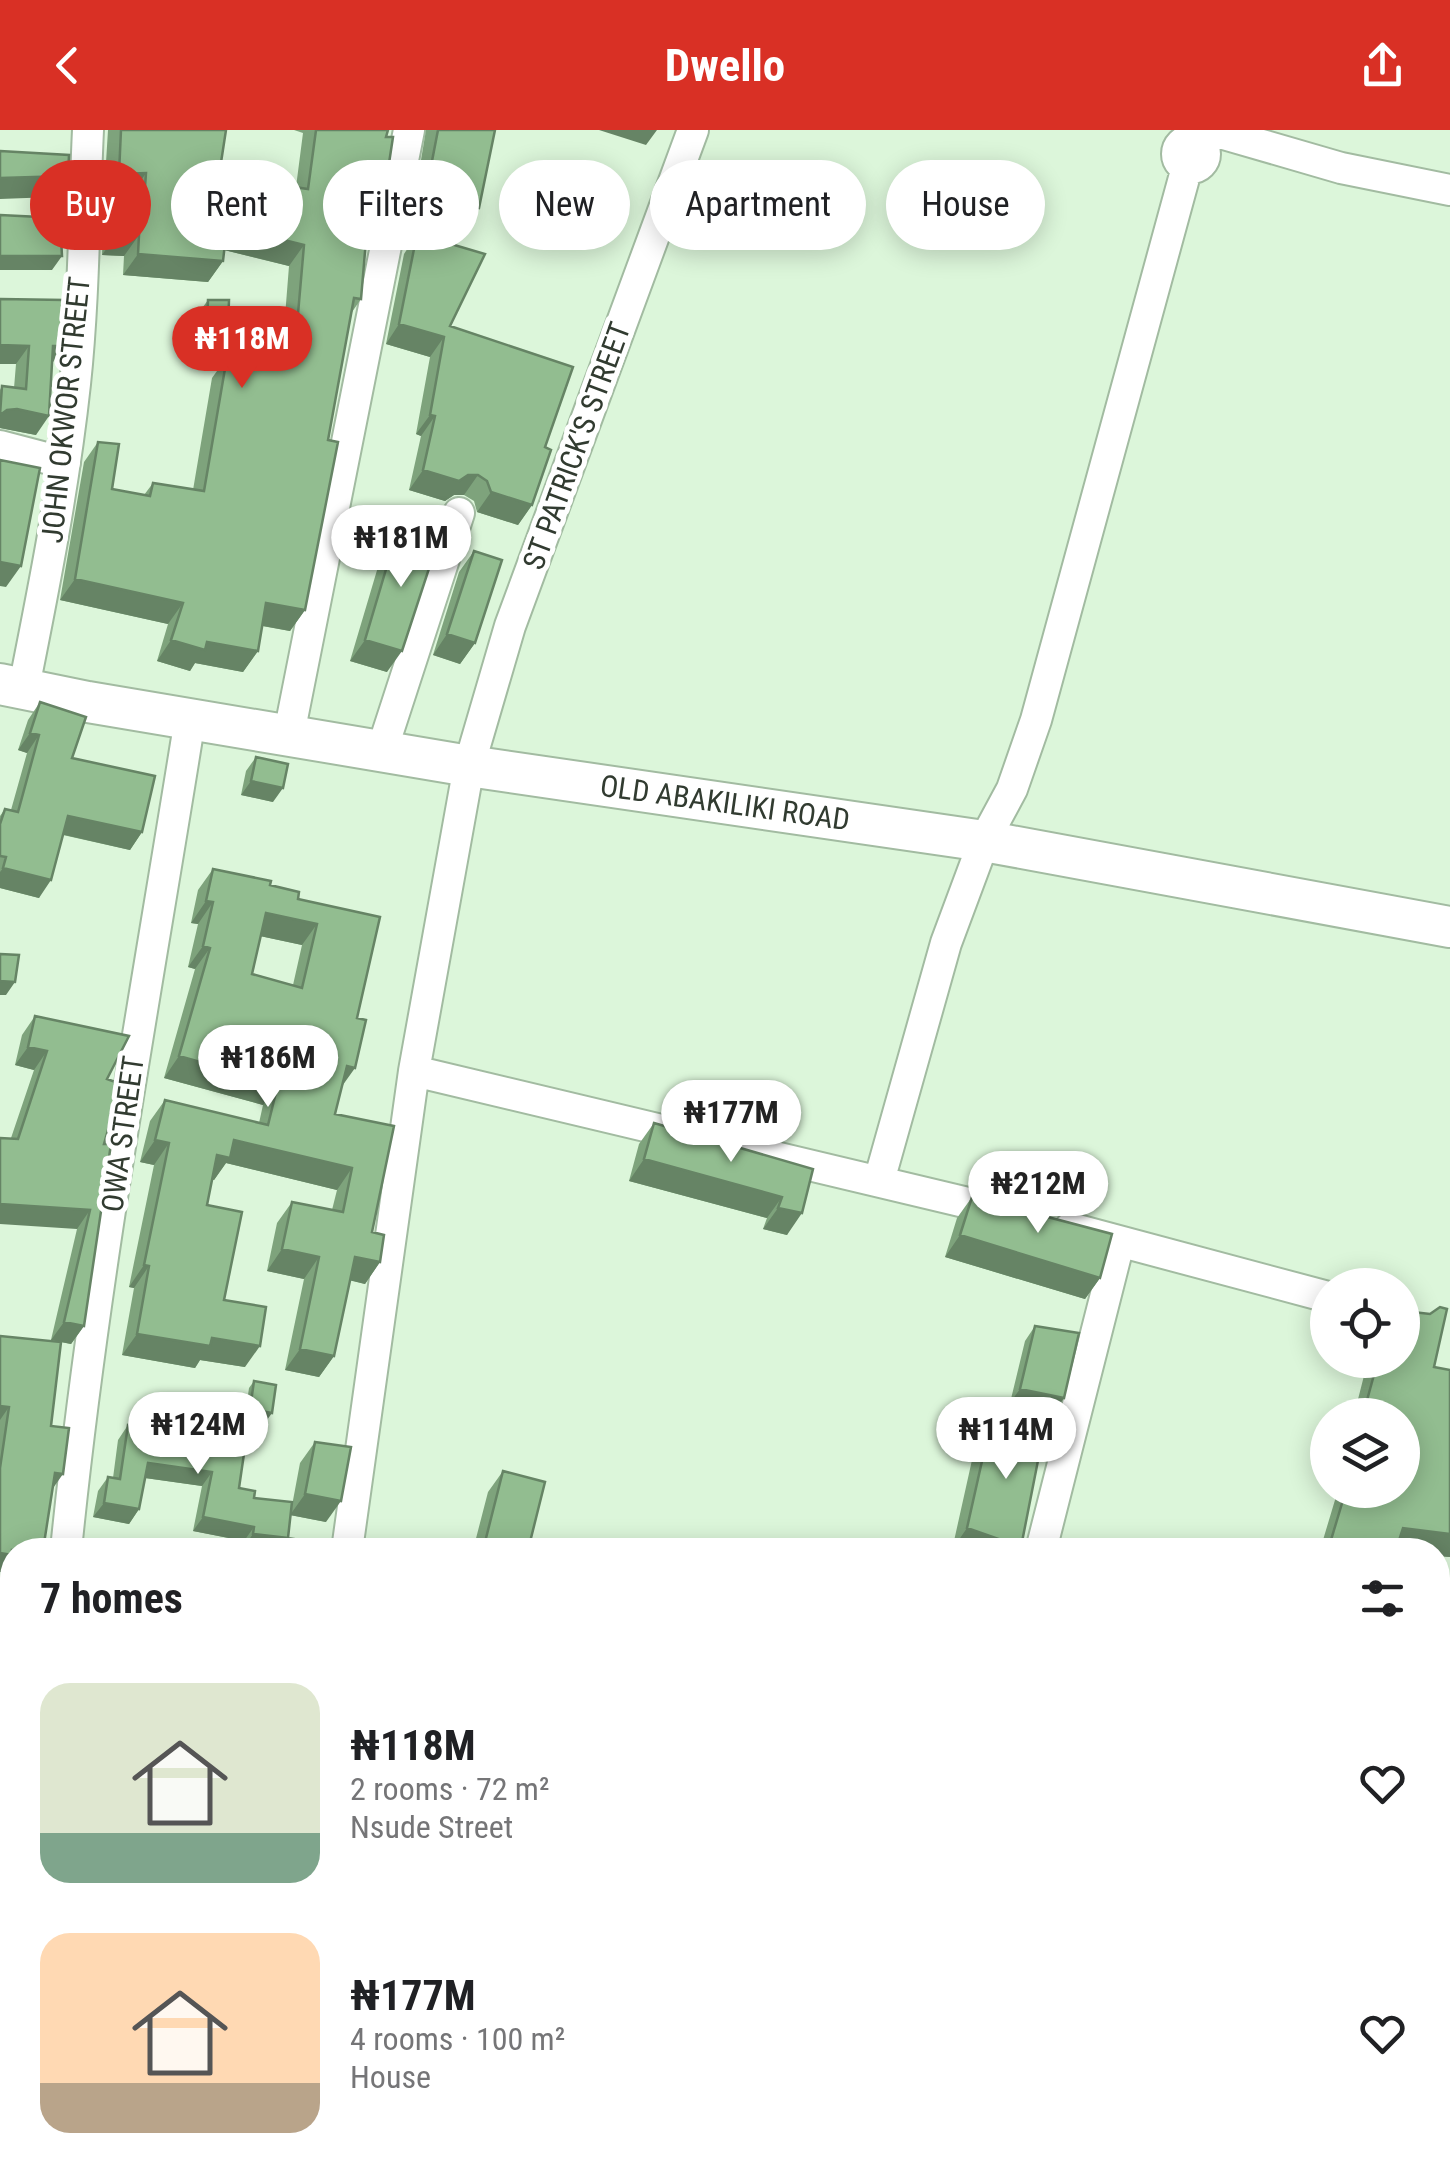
<!DOCTYPE html>
<html lang="en">
<head>
<meta charset="utf-8">
<style>
	:root { --surface:#fff; --page:#f6f6f6; --text:#202124; --muted:#757577; --accent:#d93025 }
	body { margin:0; font-family:"Roboto Condensed",sans-serif; background:var(--page); color:var(--text); height:100vh; display:flex; flex-direction:column; font-size:38px; white-space:nowrap }
	* { box-sizing:border-box; margin:0 }
	p { font-size:32px; color:var(--muted) }
	.icon { flex:none; width:55px; height:55px; fill:none; stroke:currentColor; stroke-width:2; stroke-linecap:round; stroke-linejoin:round }
	.map { position:relative; flex:1; overflow:hidden }
	.drawer { position:absolute; left:0px; top:1408px; width:1450px; height:642px; display:flex; flex-direction:column; background:var(--surface); border-radius:40px 40px 0 0; box-shadow:0 5px 25px #0003 }
	.drawer>* { flex:none }
	.top-card { position:absolute; left:30px; top:30px; width:1390px; height:90px; display:flex; gap:20px }
	.buttons { position:absolute; left:1310px; top:1138px; display:grid; gap:20px }
	.buttons a { display:grid; place-items:center; width:110px; height:110px; border-radius:50%; background:var(--surface); box-shadow:0 5px 25px #0003; font-size:50px }
	.price { position:absolute; translate:-50% -85px; padding:0 22px; border-radius:35px; background:#fff; color:#222; font-size:32px; line-height:65px; filter:drop-shadow(0 2px 5px #0008) }
	.price::after { content:''; position:absolute; left:50%; top:60px; width:30px; height:22px; margin-left:-15px; background:inherit; clip-path:polygon(0 0,100% 0,50% 100%) }
	.price.selected { background:var(--accent); color:#fff }
	ul { padding:0; list-style:none }
	li { display:flex; align-items:center; gap:30px; height:250px; padding:0 40px }
	li span { display:grid; place-items:center; flex:none; width:280px; height:200px; border-radius:30px; color:#555 }
	li>.icon { margin-inline-start:auto }
	span .icon { width:120px; height:120px; fill:#fffc; stroke-width:1 }
	li b { font-size:42px }
	h2 { display:flex; justify-content:space-between; align-items:center; height:120px; padding:0 40px; font-size:42px }
	.tag { padding:0 35px; border-radius:45px; background:var(--surface); box-shadow:0 5px 25px #0003; font-size:35px; line-height:90px }
	.tag.selected { background:var(--accent); color:#fff }
	header { display:flex; justify-content:space-between; align-items:center; height:130px; padding:0 40px; background:var(--accent); color:#fff; font-size:45px; font-weight:700 }
	.map>svg:first-child { display:block }
	.lines { fill:none; stroke-linecap:round; stroke-linejoin:round }
	.minor-casing { stroke:#a2bba1; stroke-width:34 }
	.major-casing { stroke:#a2bba1; stroke-width:44 }
	.minor { stroke:#fff; stroke-width:30 }
	.major { stroke:#fff; stroke-width:40 }
	.wall { fill:#7ea37c; fill-rule:evenodd }
	.shaded-wall { fill:#668465 }
	.building { fill:#92bd90; stroke:#668465; stroke-width:2.5; fill-rule:evenodd }
	.labels { text-anchor:middle; stroke-width:10; stroke-linejoin:round; paint-order:stroke }
	.street-label { font-size:30px; fill:#313b30; stroke:#fff }
</style>
</head>
<body>
<header><svg class="icon" aria-label="back" viewBox="0 0 24 24"><path d="M15 5l-7 7 7 7"/></svg>Dwello<svg class="icon" aria-label="share" viewBox="0 0 24 24"><path d="M12 15V3M7 8l5-5 5 5M5 13v7h14v-7"/></svg></header>
<div class="map">
<svg width="1450" height="2048" viewBox="0 0 1450 2048">
	<rect width="100%" height="100%" fill="#dcf6da"/>
	<g class="lines">
		<defs>
			<path id="minor" d="M1210,0L1341,38L1450,60
				M1177 24a14 14 0 1 1 28 0a14 14 0 1 1-28 0Z
				M0,316L65,333
				M24,557C44,457 64,356 75,254C84,170 84,84 88,0
				M289,604L409,0
				M382,620L459,383
				M414,941L1006,1082
				M879,1051L946,813L984,711L1012,659L1036,590L1187,37
				M1070,1098L1328,1167
				M66,1420C94,1141 146,865 190,589
				M347,1420L414,941L469,636L510,496L693,0
				M1041,1420L1119,1113
				M1438,1472L1450,1474
				M1438,1709L1450,1711
				M0,1897L12,1849
				M123,2048L127,2040"/>
			<path id="major" d="M0,554L88,572L469,636L984,711L1450,797"/>
		</defs>
		<use href="#minor" class="minor-casing"/>
		<use href="#major" class="major-casing"/>
		<use href="#minor" class="minor"/>
		<use href="#major" class="major"/>
	</g>
	<path class="wall" d="M108,0H226L220,39L248,50L296,57L303,3L294,0H388L372,74H369L361,169L352,182L328,310L305,480L290,501L262,496L258,521L243,542L195,533L190,541L157,531L168,494L60,470L84,332L98,312L112,359L144,365L153,353L193,360L212,248L227,227L275,235L280,204L284,199L289,136L224,120L223,131L208,152L123,145L124,126L102,125L103,104L118,84H130L132,64L104,65Z
		M426,0H495L479,78L464,99L412,84Z
		M417,104L450,196L545,317L532,375L518,395L477,382L474,371L464,365H454L445,371L409,360L421,306L416,304L430,227L386,214L404,124Z
		M0,169L52,233L36,305L0,298V260L2,256L14,258L16,234H0Z
		M208,170L228,196L223,204L202,203L203,177Z
		M398,399L387,542L350,531L383,420Z
		M474,421L475,513L460,534L433,525L459,442Z
		M40,572L72,628L142,702L130,720L63,705L39,768L0,758V686L5,679L11,680L27,623L18,620L28,590Z
		M256,627L273,672L241,665L246,641Z
		M213,739L270,755L298,769L380,787L335,984L380,1132L365,1154L350,1150L334,1226L319,1247L285,1240L304,1149L267,1141L277,1093L292,1072L332,1080L337,1060L226,1033L214,1050L212,1049L207,1075L224,1170L245,1237L200,1230L195,1238L122,1225L134,1158L129,1157L154,1035L140,1032L150,991L165,970L259,993L263,975L164,948L195,839L188,837L198,794L191,793L198,760ZM260,806L302,815L293,855L252,844Z
		M35,886L107,949L104,1014L84,1196L71,1214L51,1210L77,1099L11,1008L34,940L15,935L22,905Z
		M654,993L813,1039L787,1105L763,1099L767,1088L629,1051L639,1014Z
		M972,1067L1100,1148L1085,1169L945,1127L957,1088Z
		M1035,1196L1054,1283L1010,1273L1025,1211Z
		M0,1206L51,1296L53,1360L12,1443L0,1442Z
		M1368,1230H1402L1434,1237L1450,1427L1438,1426V1420H1320L1338,1360H1402V1285H1354Z
		M254,1251L267,1290L245,1286L249,1258Z
		M991,1291L1021,1417L1019,1420H952L976,1312Z
		M128,1295L254,1368L291,1381L300,1333L315,1312L326,1392L290,1385L287,1408L327,1420H259L243,1418L244,1411L193,1401L202,1356L145,1348L139,1379L129,1394L93,1387L98,1361L108,1347L113,1348L118,1310Z
		M503,1341L528,1420H473L488,1362Z
		M12,1938V2027L1,2025L0,2026V1957Z
		M64,2038H123L124,2048H62Z
		M501,2038H692L690,2048H500Z
		M752,2038H802L801,2048H750Z
		M1167,2038H1235L1231,2048H1163Z"/>
	<path class="shaded-wall" d="M599,0H657L646,15Z
		M146,43L132,64L104,65L119,44Z
		M68,46L53,67L0,69V48Z
		M371,51L386,53L372,74L356,72Z
		M426,62L479,78L464,99L412,84Z
		M227,96L304,115L289,136L212,117Z
		M117,104L139,105L124,126L102,125Z
		M138,124L223,131L208,152L123,145Z
		M0,126H62L52,140H0Z
		M399,194L444,207L430,227L386,214Z
		M207,195L228,196L223,204L202,203Z
		M0,215L29,216L16,234H0Z
		M53,216H64L51,235Z
		M17,279L49,286L36,305L0,298V285L7,280Z
		M430,285L435,286L421,306L416,304Z
		M423,340L468,345H478L464,365H454L445,371L409,360Z
		M491,362L532,375L518,395L477,382Z
		M0,432L21,436L6,457L0,456Z
		M75,449L183,473L168,494L60,470Z
		M266,473L305,480L290,501L252,494Z
		M447,504L475,513L460,534L433,525Z
		M171,510L207,512L258,521L243,542L195,533L190,541L157,531Z
		M365,510L402,521L387,542L350,531Z
		M30,603L39,605L27,623L18,620Z
		M251,651L283,658L273,672L241,665Z
		M68,686L142,702L130,720L56,703Z
		M3,738L51,750L39,768L0,758V742Z
		M206,771L213,772L198,794L191,793Z
		M266,783L317,794L302,815L250,804Z
		M203,816L210,818L195,839L188,837Z
		M0,851L15,852L6,865H0Z
		M28,917L47,921L34,940L15,935Z
		M179,926L278,954L263,975L164,948Z
		M347,936L355,938L340,959Z
		M155,1010L169,1013L154,1035L140,1032Z
		M234,1010L352,1038L337,1060L226,1033L214,1050L202,1047L217,1025Z
		M644,1029L782,1067L767,1088L629,1051Z
		M0,1074L90,1080L77,1099L0,1094Z
		M778,1078L802,1083L787,1105L763,1099Z
		M960,1105L1100,1148L1085,1169L945,1127Z
		M282,1119L319,1127L304,1149L267,1141Z
		M355,1127L380,1132L365,1154L340,1148Z
		M144,1135L149,1136L134,1158L129,1157Z
		M64,1192L84,1196L71,1214L51,1210Z
		M137,1204L212,1208L260,1216L245,1237L200,1230L195,1238L122,1225Z
		M300,1219L334,1226L319,1247L285,1240Z
		M1020,1259L1064,1268L1054,1283L1010,1273Z
		M0,1276L9,1277L0,1290Z
		M250,1279L272,1283L267,1290L245,1286Z
		M148,1333L212,1342L202,1356L138,1347Z
		M55,1343L63,1344L51,1361Z
		M305,1364L341,1371L326,1392L290,1385Z
		M104,1373L139,1379L129,1394L93,1387Z
		M203,1387L254,1397L244,1411L193,1401Z
		M967,1398L1021,1417L1019,1420H952Z
		M1403,1398L1450,1404V1427L1438,1426V1420H1394Z
		M253,1404L288,1408L279,1420L243,1418Z
		M0,1423L12,1425V1443L0,1442Z
		M1438,1582L1447,1585L1438,1598Z
		M0,1649L12,1650V1673L0,1672Z
		M1447,1948H1450V1980L1438,1976V1962Z
		M12,2007V2027L0,2025Z
		M72,2038H88L97,2040L91,2048H65Z
		M510,2038H575L586,2041L581,2048H502Z
		M1349,2038H1410L1403,2048H1376Z"/>
	<path class="building" d="M121,0H226L220,39L249,46L248,50L308,59L316,0H388L386,7H393L386,53L371,51L361,169L354,168L328,310L338,312L305,480L266,473L258,521L207,512L205,520L171,510L183,473L75,449L98,312L119,314L112,359L150,366L153,353L204,361L227,227L285,236L295,183L298,184L304,115L227,96L223,131L138,124L139,105L117,104L118,84L143,85L146,43L119,44Z
		M438,0H495L479,78L426,62Z
		M0,21L69,25L68,46L0,48Z
		M0,85L60,88L62,126H0Z
		M417,104L485,124L450,196L573,237L545,317L551,320L532,375L491,362L487,351L478,345H468L459,351L423,340L435,286L430,285L444,207L399,194Z
		M0,169L65,170L64,216H53L49,286L17,279L7,280L0,285L2,256L26,259L29,216L0,215Z
		M208,170H229L228,196L207,195Z
		M0,330L40,338L21,436L0,432Z
		M398,399L438,411L402,521L365,510Z
		M474,421L502,430L475,513L447,504Z
		M40,572L86,587L72,628L155,646L142,702L68,686L51,750L3,738L6,727L0,726V694L5,679L18,682L39,605L30,603Z
		M256,627L288,634L283,658L251,651Z
		M213,739L271,751L270,755L299,762L298,769L380,787L357,888L366,890L355,938L347,936L335,984L394,996L372,1102L384,1105L380,1132L355,1127L334,1226L300,1219L319,1127L282,1119L292,1072L343,1082L352,1038L234,1010L230,1028L217,1025L207,1075L242,1082L224,1170L266,1177L260,1216L212,1208L210,1216L137,1204L149,1136L144,1135L169,1013L155,1010L165,970L268,995L278,954L179,926L210,818L203,816L213,772L206,771ZM266,783L317,794L302,858L252,844Z
		M0,824L19,825L15,852L0,851Z
		M35,886L129,906L107,949L121,954L104,1014H111L84,1196L64,1192L90,1080L0,1074V1008L18,1009L47,921L28,917Z
		M654,993L813,1039L802,1083L778,1078L782,1067L644,1029Z
		M972,1067L1112,1104L1100,1148L960,1105Z
		M1402,1173L1413,1182L1430,1184L1440,1177L1447,1179L1434,1237L1450,1240V1404L1403,1398L1396,1420H1328L1346,1360H1402V1285H1363L1378,1230H1402Z
		M1035,1196L1079,1203L1064,1268L1020,1259Z
		M0,1206L61,1212L51,1296L69,1298L63,1344L55,1343L43,1420H12V1425L0,1423V1338L9,1277L0,1276Z
		M254,1251L276,1255L272,1283L250,1279Z
		M991,1291L1044,1300L1021,1417L967,1398Z
		M128,1295L246,1310L239,1358L255,1361L254,1368L292,1372L288,1408L253,1404L254,1397L203,1387L212,1342L148,1333L139,1379L104,1373L108,1347L120,1349Z
		M315,1312L351,1317L341,1371L305,1364Z
		M503,1341L545,1352L528,1420H483Z
		M287,1408L328,1414L327,1420H285Z
		M1438,1473L1450,1477V1577L1447,1585L1438,1582Z
		M0,1582L12,1584V1650L0,1649Z
		M1450,1707V1948H1447L1438,1974V1712Z
		M0,1814L8,1816L0,1840Z
		M12,1940V2007L0,2026V1964Z
		M88,2038H123L125,2041L124,2048H95L97,2040Z
		M575,2038H692L690,2048H584L586,2041Z
		M760,2038H802L801,2048H758Z
		M1174,2038H1235L1231,2048H1171Z"/>
	<g class="labels">
		<g class="street-label">
			<text transform="translate(66 280) rotate(-84)" y="10">JOHN OKWOR STREET</text>
			<text transform="translate(577 316) rotate(-70)" y="10">ST PATRICK'S STREET</text>
			<text transform="translate(725 673) rotate(8)" y="10">OLD ABAKILIKI ROAD</text>
			<text transform="translate(123 1004) rotate(-82)" y="10">OWA STREET</text>
		</g>
	</g>
</svg>
<div class="buttons">
<a><svg class="icon" aria-label="locate" viewBox="0 0 24 24"><circle cx="12" cy="12" r="6"/><path d="M12 2v4M12 18v4M2 12h4M18 12h4"/></svg></a>
<a><svg class="icon" aria-label="layers" viewBox="0 0 24 24"><path d="M12 4l9 5-9 5-9-5zM3 14l9 5 9-5"/></svg></a>
</div>
<b class="price selected" style="left:242px;top:261px">₦118M</b>
<b class="price" style="left:401px;top:460px">₦181M</b>
<b class="price" style="left:268px;top:980px">₦186M</b>
<b class="price" style="left:731px;top:1035px">₦177M</b>
<b class="price" style="left:1038px;top:1106px">₦212M</b>
<b class="price" style="left:198px;top:1347px">₦124M</b>
<b class="price" style="left:1006px;top:1352px">₦114M</b>
<div class="top-card">
<a class="tag selected">Buy</a>
<a class="tag">Rent</a>
<a class="tag">Filters</a>
<a class="tag">New</a>
<a class="tag">Apartment</a>
<a class="tag">House</a>
</div>
<section class="drawer">
<h2>7 homes<svg class="icon" aria-label="filters" viewBox="0 0 24 24"><path d="M4 7h16M4 17h16"/><circle cx="9" cy="7" r="2"/><circle cx="15" cy="17" r="2"/></svg></h2>
<ul>
<li><span style="background:linear-gradient(#dfe7d0 75%,#7fa58c 0)"><svg class="icon" aria-label="home" viewBox="0 0 24 24"><path d="M3 11l9-7 9 7M6 9v11h12V9"/></svg></span><div><b>₦118M</b><p>2 rooms · 72 m²</p><p>Nsude Street</p></div><svg class="icon" aria-label="heart" viewBox="0 0 24 24"><path d="M12 20l-8-8c-3-5 5-10 8-4 3-6 11-1 8 4z"/></svg></li>
<li><span style="background:linear-gradient(#ffd9b3 75%,#b9a48a 0)"><svg class="icon" aria-label="home" viewBox="0 0 24 24"><path d="M3 11l9-7 9 7M6 9v11h12V9"/></svg></span><div><b>₦177M</b><p>4 rooms · 100 m²</p><p>House</p></div><svg class="icon" aria-label="heart" viewBox="0 0 24 24"><path d="M12 20l-8-8c-3-5 5-10 8-4 3-6 11-1 8 4z"/></svg></li>
</ul>
</section>
</div>
</body>
</html>
